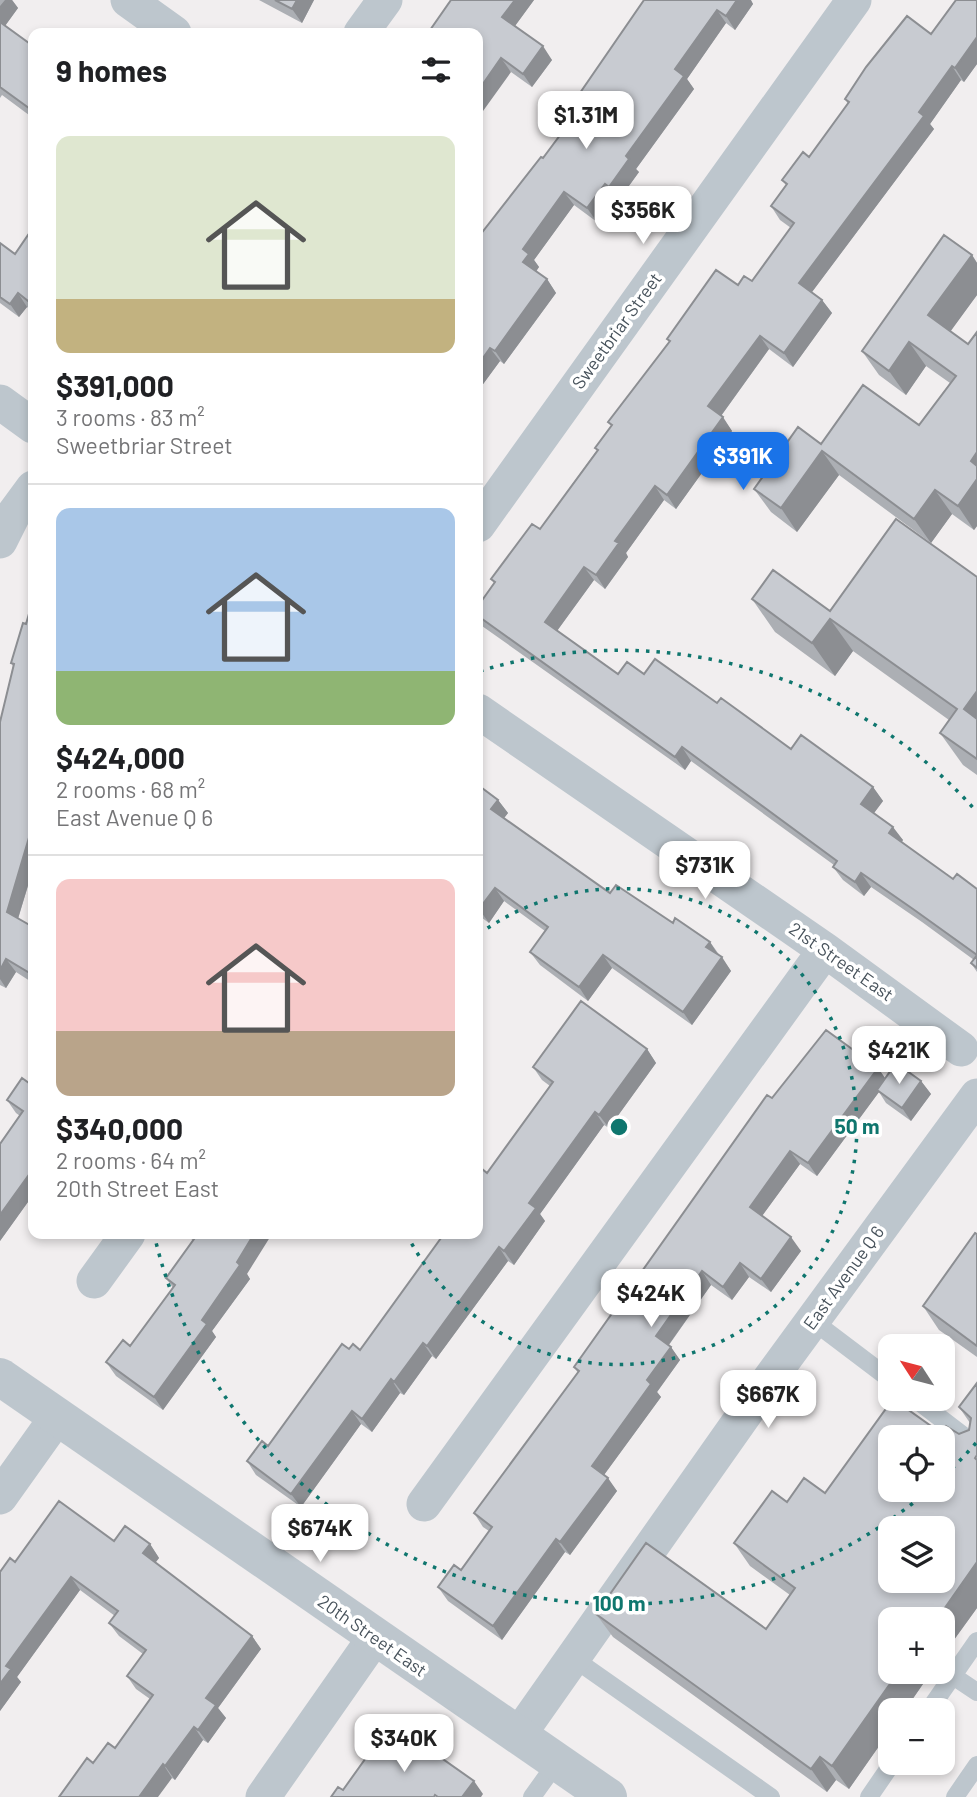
<!DOCTYPE html>
<html lang="en">
<head>
<meta charset="utf-8">
<style>
	:root { --surface:#fff; --page:#f2f2f2; --text:#202124; --muted:#757577; --line:#e0e0e0; --accent:#1a73e8 }
	body { margin:0; font-family:Barlow,sans-serif; background:var(--page); color:var(--text); height:100vh; display:flex; flex-direction:column; font-size:26px; white-space:nowrap }
	* { box-sizing:border-box; margin:0 }
	p { font-size:23px; color:var(--muted) }
	.icon { flex:none; width:38px; height:38px; fill:none; stroke:currentColor; stroke-width:2; stroke-linecap:round; stroke-linejoin:round }
	.map { position:relative; flex:1; overflow:hidden }
	.sheet { position:absolute; left:28px; top:28px; width:455px; height:1211px; display:flex; flex-direction:column; background:var(--surface); border-radius:14px; box-shadow:0 4px 10px #0003 }
	.sheet>* { flex:none }
	.needle { width:46px; rotate:306deg }
	.controls { position:absolute; left:878px; top:1334px; display:grid; gap:14px }
	.controls a { display:grid; place-items:center; width:77px; height:77px; border-radius:14px; background:var(--surface); box-shadow:0 4px 10px #0003; font-size:35px }
	.price { position:absolute; translate:-50% -60px; padding:0 16px; border-radius:14px; background:#fff; color:#222; font-size:23px; line-height:46px; filter:drop-shadow(0 2px 4px #0008) }
	.price::after { content:''; position:absolute; left:50%; top:42px; width:21px; height:16px; margin-left:-10px; background:inherit; clip-path:polygon(0 0,100% 0,50% 100%) }
	.price.active { background:var(--accent); color:#fff }
	ul { padding:0; list-style:none }
	li { display:grid; align-content:center; gap:14px; height:371px; padding:0 28px }
	li+li { border-top:2px solid var(--line) }
	li span { display:grid; place-items:center; height:217px; border-radius:14px; color:#555 }
	li>.icon { margin-inline-start:auto }
	span .icon { width:126px; height:126px; fill:#fffc; stroke-width:1 }
	li b { font-size:30px }
	h2 { display:flex; justify-content:space-between; align-items:center; height:84px; padding:0 28px; font-size:30px }
	.map>svg:first-child { display:block }
	.lines { fill:none; stroke-linecap:round; stroke-linejoin:round }
	.service { stroke:#bdc6cd; stroke-width:18 }
	.minor { stroke:#bdc6cd; stroke-width:35 }
	.tertiary { stroke:#bdc6cd; stroke-width:38 }
	.wall { fill:#acafb4 }
	.shaded-wall { fill:#8c8e92 }
	.building { fill:#c8cbd1; stroke:#8c8e92; stroke-width:2; fill-rule:evenodd }
	.ring { fill:none; stroke:#0f766e; stroke-width:3.5; stroke-dasharray:3.5 7 }
	.labels { text-anchor:middle; stroke-width:7; stroke-linejoin:round; paint-order:stroke }
	.street-label { font-size:18px; fill:#47525b; stroke:#fff }
	.centre { fill:#0f766e; stroke:#fff; stroke-width:3.5 }
	.ring-label { font-size:21px; text-anchor:middle; font-weight:bold; fill:#0f766e; stroke:#fff; stroke-width:7; stroke-linejoin:round; paint-order:stroke }
</style>
</head>
<body>
<div class="map">
<svg width="977" height="1797" viewBox="0 0 977 1797">
	<rect width="100%" height="100%" fill="#f1eeef"/>
	<g class="lines">
		<path class="service" d="M813,1321L891,1380
			M914,1398L977,1446
			M573,1658L771,1797
			M953,1676L977,1692
			M929,1710L977,1641
			M532,1797L557,1762
			M869,1797L893,1762
			M955,1797L977,1765"/>
		<path class="minor" d="M128,0L174,33
			M361,33L385,0
			M0,402L33,426
			M478,525L854,0
			M0,541L13,515L33,488
			M478,711L825,950L961,1049
			M94,1281L128,1234
			M0,1497L57,1417
			M424,1504L825,950
			M518,1736L758,1395L977,1096
			M263,1797L375,1637"/>
		<path class="tertiary" d="M0,1377L608,1797"/>
	</g>
	<path class="wall" d="M0,0H12L18,8L5,26L33,46V118L2,95L0,98Z
		M259,0H314L302,23Z
		M451,0H534L515,26L552,60L532,87L511,72Z
		M644,0L751,1L753,4L735,30L726,23L687,79L694,89L636,169L639,172L618,201L614,198L597,222L574,205L534,260L539,267L536,271L547,279L556,293L504,364L500,361L478,391V233L480,235L543,158L576,113L571,106Z
		M977,0V64L964,82L961,80L930,124L934,129L812,292L822,300L832,313L793,367L769,349L721,416L732,431L676,509L664,500L626,553L628,557L605,589L594,580L557,631L618,674H644L717,703L791,749L873,787L883,801L874,813L903,840L902,842L953,879L977,889V972L971,963L974,960L922,922L871,887L864,896L843,880L833,867L834,865L691,761L685,770L482,626L478,619V606L494,583L491,579L540,529L597,450L595,448L611,426L608,422L669,342L667,339L738,285L752,281L791,228L780,220L771,206L786,185L782,180L809,157L848,104L845,99Z
		M33,239V311L27,307L19,317L0,303V243L15,254Z
		M972,255L977,263V295L950,331L968,344L977,332V526L974,530L952,514L931,543L839,475L797,532L771,512L754,489L821,444L919,425L950,383L926,366L906,395L879,375L862,351Z
		M977,577V775L963,765L940,733L949,720L853,651L835,676L775,632L752,599L830,611Z
		M33,600V869L18,919L33,927V983L16,972L6,988L0,985V722L13,666L11,663L26,624Z
		M478,785L498,800L508,813L504,818L610,893L710,942L731,971L692,1025L612,968L588,1001L540,965L530,952L545,931L504,901L489,923L478,915Z
		M647,1049L656,1063L609,1128L604,1125L540,1214L545,1221L514,1265L508,1261L436,1359L432,1356L404,1395L400,1393L372,1432L361,1424L301,1507L256,1475L247,1461L268,1446L349,1349L360,1350L440,1240L435,1234L487,1173L550,1086L542,1080L533,1067Z
		M878,1068L885,1078L921,1081L931,1094L911,1121L886,1103L879,1092L817,1176L800,1164L762,1216L801,1251L771,1292L749,1277L732,1300L711,1285L669,1345L680,1360L657,1392L661,1397L604,1475L617,1491L570,1555L565,1552L502,1640L448,1601L438,1587L461,1570L489,1531L483,1527L474,1513L578,1373L574,1367L772,1098Z
		M33,1086V1195L0,1241L20,1116L16,1113L7,1100Z
		M977,1234V1357L939,1330L923,1306Z
		M189,1236L247,1274L250,1279L212,1331L216,1337L163,1410L116,1376L106,1362L130,1346L173,1288L166,1278L193,1241Z
		M977,1383V1608L943,1655L891,1671H932L905,1710H891V1729L849,1789L836,1780L827,1792L613,1637L596,1614L766,1629L790,1595L750,1566L734,1543L787,1502L825,1493L941,1433L959,1434L969,1430L970,1423L959,1407Z
		M114,1541L150,1544L159,1558L155,1563L252,1636L261,1649L218,1708L226,1718L208,1743L203,1740L175,1780L172,1778L93,1763L115,1748L150,1699L136,1689L127,1676L143,1654L119,1636L109,1623L115,1616L80,1590L17,1677L21,1682L0,1711L15,1562Z"/>
	<path class="shaded-wall" d="M5,0H12L18,8L2,30L0,28V6Z
		M297,0H314L302,23L292,9Z
		M515,0H534L512,30L502,17Z
		M737,0H751L753,4L735,30L726,16Z
		M717,10L726,23L687,79L694,89L636,169L639,172L618,201L609,187L675,69Z
		M977,37V64L964,82L955,68Z
		M543,46L552,60L532,87L523,74Z
		M501,58L511,72L478,118V91Z
		M952,66L961,80L930,124L934,129L809,296L799,283Z
		M605,184L614,198L597,222L587,208Z
		M564,192L574,205L534,260L539,267L533,276L523,262V249Z
		M972,255L977,263V295L945,339L928,315Z
		M547,279L556,293L504,364L495,351Z
		M18,293L27,307L19,317L10,304Z
		M822,300L832,313L793,367L784,353Z
		M760,336L769,349L718,420L708,406Z
		M909,342L926,366L906,395L889,371Z
		M490,348L500,361L478,391V365Z
		M723,417L732,431L676,509L667,495Z
		M822,451L839,475L797,532L781,508Z
		M977,452V470L971,461Z
		M977,479V526L974,530L958,506Z
		M655,486L664,500L626,553L628,557L605,589L596,575L615,541Z
		M935,490L952,514L931,543L914,519Z
		M584,567L594,580L554,635L545,622Z
		M830,619L853,651L835,676L812,643Z
		M977,691V728L964,709Z
		M682,747L691,761L685,770L675,757Z
		M873,787L883,801L871,817L861,804Z
		M498,800L508,813L501,822L491,809Z
		M33,824V869L16,925L7,912Z
		M893,827L903,840L898,846L889,833Z
		M861,873L871,887L864,896L855,882Z
		M495,888L504,901L489,923L479,909Z
		M710,942L719,956L706,947Z
		M603,955L612,968L588,1001L579,987Z
		M722,957L731,971L692,1025L683,1012Z
		M6,959L16,972L6,988L0,979V970Z
		M647,1049L656,1063L609,1128L599,1115Z
		M878,1068L887,1081L877,1090L879,1092L817,1176L808,1163Z
		M921,1081L931,1094L911,1121L902,1108Z
		M595,1112L604,1125L540,1214L545,1221L514,1265L504,1251L529,1203Z
		M790,1151L800,1164L759,1220L750,1207Z
		M33,1169V1195L0,1241V1215Z
		M254,1234H272L247,1274L250,1279L212,1331L216,1337L163,1410L154,1397Z
		M791,1237L801,1251L771,1292L761,1279Z
		M499,1247L508,1261L436,1359L427,1346Z
		M740,1263L749,1277L732,1300L723,1287Z
		M702,1271L711,1285L665,1350L656,1336Z
		M423,1343L432,1356L404,1395L394,1382Z
		M671,1347L680,1360L657,1392L661,1397L601,1479L592,1466L647,1380Z
		M391,1379L400,1393L372,1432L362,1419Z
		M352,1411L361,1424L301,1507L291,1494Z
		M608,1478L617,1491L570,1555L560,1542Z
		M556,1539L565,1552L502,1640L493,1626Z
		M150,1544L159,1558L152,1567L143,1553Z
		M977,1562V1608L943,1655V1619H937Z
		M71,1577L80,1590L17,1677L21,1682L0,1711V1684L6,1666Z
		M252,1636L261,1649L218,1708L226,1718L208,1743L198,1730L206,1698Z
		M899,1671H932L905,1710H891V1729L849,1789L832,1766Z
		M194,1727L203,1740L175,1780L165,1766Z
		M820,1757L836,1780L827,1792L811,1769Z
		M163,1764L172,1778L158,1797H139Z
		M474,1781L483,1794L481,1797H462Z"/>
	<path class="building" d="M275,0H297L292,9Z
		M451,0H515L502,17L543,46L523,74L501,58L478,91V33H428Z
		M644,0H737L726,16L717,10L675,69L684,76L626,156L629,159L609,187L605,184L587,208L564,192L523,249L529,254L523,262L547,279L495,351L490,348L478,365V233L480,235L541,157L543,158L578,111L571,106Z
		M956,0H977V37L955,68L952,66L919,112L924,116L799,283L822,300L784,353L760,336L708,406L723,417L667,495L655,486L615,541L619,543L596,575L584,567L545,622L618,674L627,662L644,674L655,659L717,703L721,698L791,749L801,735L873,787L861,804L893,827L889,833L953,879L957,874L977,889V968L971,963L977,955L913,909L861,873L855,882L833,867L837,861L682,747L675,757L478,616V606L495,582L491,579L532,524L540,529L598,450L595,448L612,425L608,422L670,341L667,339L716,270L738,285L744,276L752,281L794,223L771,206L787,184L782,180L803,152L809,157L849,102L845,99L866,67L907,16L931,34Z
		M0,22L33,46V111L0,87Z
		M28,235L33,239V305L18,293L10,304L0,297V243L15,254Z
		M944,235L972,255L928,315L968,344L977,332V452L971,461L977,466V479L958,506L935,490L914,519L822,451L781,508L754,489L798,427L821,444L863,385L919,425L956,376L909,342L889,371L862,351Z
		M896,519L977,577V691L964,709L977,719V759L940,733L957,709L830,619L812,643L752,599L773,570L830,611Z
		M33,600V824L7,912L33,927V975L6,959L0,970V722L14,664L11,663L23,623L26,624Z
		M478,785L498,800L491,809L610,893L616,885L673,923L675,918L710,942L706,947L722,957L683,1012L603,955L579,987L530,952L548,927L495,888L479,909L478,908Z
		M581,1001L647,1049L599,1115L595,1112L529,1203L536,1208L504,1251L499,1247L427,1346L423,1343L394,1382L391,1379L362,1419L352,1411L291,1494L247,1461L262,1441L268,1446L342,1344L349,1349L353,1344L360,1350L441,1238L435,1234H478V1174L482,1169L487,1173L553,1082L533,1067Z
		M826,1030L878,1068L808,1163L790,1151L750,1207L791,1237L761,1279L740,1263L723,1287L702,1271L656,1336L671,1347L647,1380L651,1384L592,1466L608,1478L560,1542L556,1539L493,1626L438,1587L454,1565L461,1570L492,1527L474,1513L579,1371L574,1367L767,1095L772,1098Z
		M896,1063L921,1081L902,1108L877,1090Z
		M22,1078L33,1086V1169L0,1215V1144L23,1111L7,1100Z
		M975,1233L977,1234V1346L923,1306Z
		M191,1234H254L237,1262L240,1265L202,1320L207,1324L154,1397L106,1362L123,1340L130,1346L175,1285L166,1278L194,1239L189,1236Z
		M977,1383V1455L975,1458L977,1460V1562L937,1619H891V1671H899L832,1766L820,1757L811,1769L596,1614L646,1543L766,1629L795,1588L734,1543L772,1491L787,1502L804,1478L825,1493L893,1399L941,1433L946,1426L959,1434L969,1430L971,1418L959,1407ZM891,1437H943V1489H891ZM891,1528H943V1580H891Z
		M59,1501L114,1541L125,1526L150,1544L143,1553L252,1636L206,1698L216,1705L198,1730L194,1727L165,1766L163,1764L139,1797H59L87,1758L93,1763L108,1743L115,1748L153,1695L127,1676L146,1650L109,1623L118,1611L71,1577L6,1666L11,1669L0,1684V1572L10,1558L15,1562Z
		M389,1732L421,1756L427,1748L474,1781L462,1797H438L435,1795L434,1797H331L338,1787L343,1790L378,1741L381,1743Z"/>
	<g class="ring">
		<path d="M479 934A238 238 0 1 1 407 1235"/>
		<path d="M976 1443A477 477 0 0 1 944 1476M929 1490A477 477 0 0 1 154 1234M480 671A477 477 0 0 1 976 811"/>
	</g>
	<g class="labels">
		<g class="street-label">
			<text transform="translate(617 331) rotate(-54)" y="6">Sweetbriar Street</text>
			<text transform="translate(841 962) rotate(35)" y="6">21st Street East</text>
			<text transform="translate(844 1278) rotate(-54)" y="6">East Avenue Q 6</text>
			<text transform="translate(372 1636) rotate(35)" y="6">20th Street East</text>
		</g>
	</g>
	<circle cx="619" cy="1127" r="10" class="centre"/>
	<g class="ring-label">
		<text x="857" y="1134">50 m</text>
		<text x="619" y="1611">100 m</text>
	</g>
</svg>
<div class="controls">
<a><svg class="needle" viewBox="-14 -14 28 28"><path d="M0-13l5 13h-10z" fill="#e53935"/><path d="M0 13l5-13h-10z" fill="#757577"/></svg></a>
<a><svg class="icon" aria-label="locate" viewBox="0 0 24 24"><circle cx="12" cy="12" r="6"/><path d="M12 2v4M12 18v4M2 12h4M18 12h4"/></svg></a>
<a><svg class="icon" aria-label="layers" viewBox="0 0 24 24"><path d="M12 4l9 5-9 5-9-5zM3 14l9 5 9-5"/></svg></a>
<a>+</a>
<a>−</a>
</div>
<b class="price" style="left:586px;top:151px">$1.31M</b>
<b class="price" style="left:643px;top:246px">$356K</b>
<b class="price active" style="left:743px;top:492px">$391K</b>
<b class="price" style="left:705px;top:901px">$731K</b>
<b class="price" style="left:899px;top:1086px">$421K</b>
<b class="price" style="left:651px;top:1329px">$424K</b>
<b class="price" style="left:768px;top:1430px">$667K</b>
<b class="price" style="left:320px;top:1564px">$674K</b>
<b class="price" style="left:404px;top:1774px">$340K</b>
<section class="sheet">
<h2>9 homes<svg class="icon" aria-label="filters" viewBox="0 0 24 24"><path d="M4 7h16M4 17h16"/><circle cx="9" cy="7" r="2"/><circle cx="15" cy="17" r="2"/></svg></h2>
<ul>
<li><span style="background:linear-gradient(#dfe7d0 75%,#c2b280 0)"><svg class="icon" aria-label="home" viewBox="0 0 24 24"><path d="M3 11l9-7 9 7M6 9v11h12V9"/></svg></span><div><b>$391,000</b><p>3 rooms · 83 m²</p><p>Sweetbriar Street</p></div></li>
<li><span style="background:linear-gradient(#a9c7e8 75%,#8fb573 0)"><svg class="icon" aria-label="home" viewBox="0 0 24 24"><path d="M3 11l9-7 9 7M6 9v11h12V9"/></svg></span><div><b>$424,000</b><p>2 rooms · 68 m²</p><p>East Avenue Q 6</p></div></li>
<li><span style="background:linear-gradient(#f6c9c9 70%,#b9a48a 0)"><svg class="icon" aria-label="home" viewBox="0 0 24 24"><path d="M3 11l9-7 9 7M6 9v11h12V9"/></svg></span><div><b>$340,000</b><p>2 rooms · 64 m²</p><p>20th Street East</p></div></li>
</ul>
</section>
</div>
</body>
</html>
